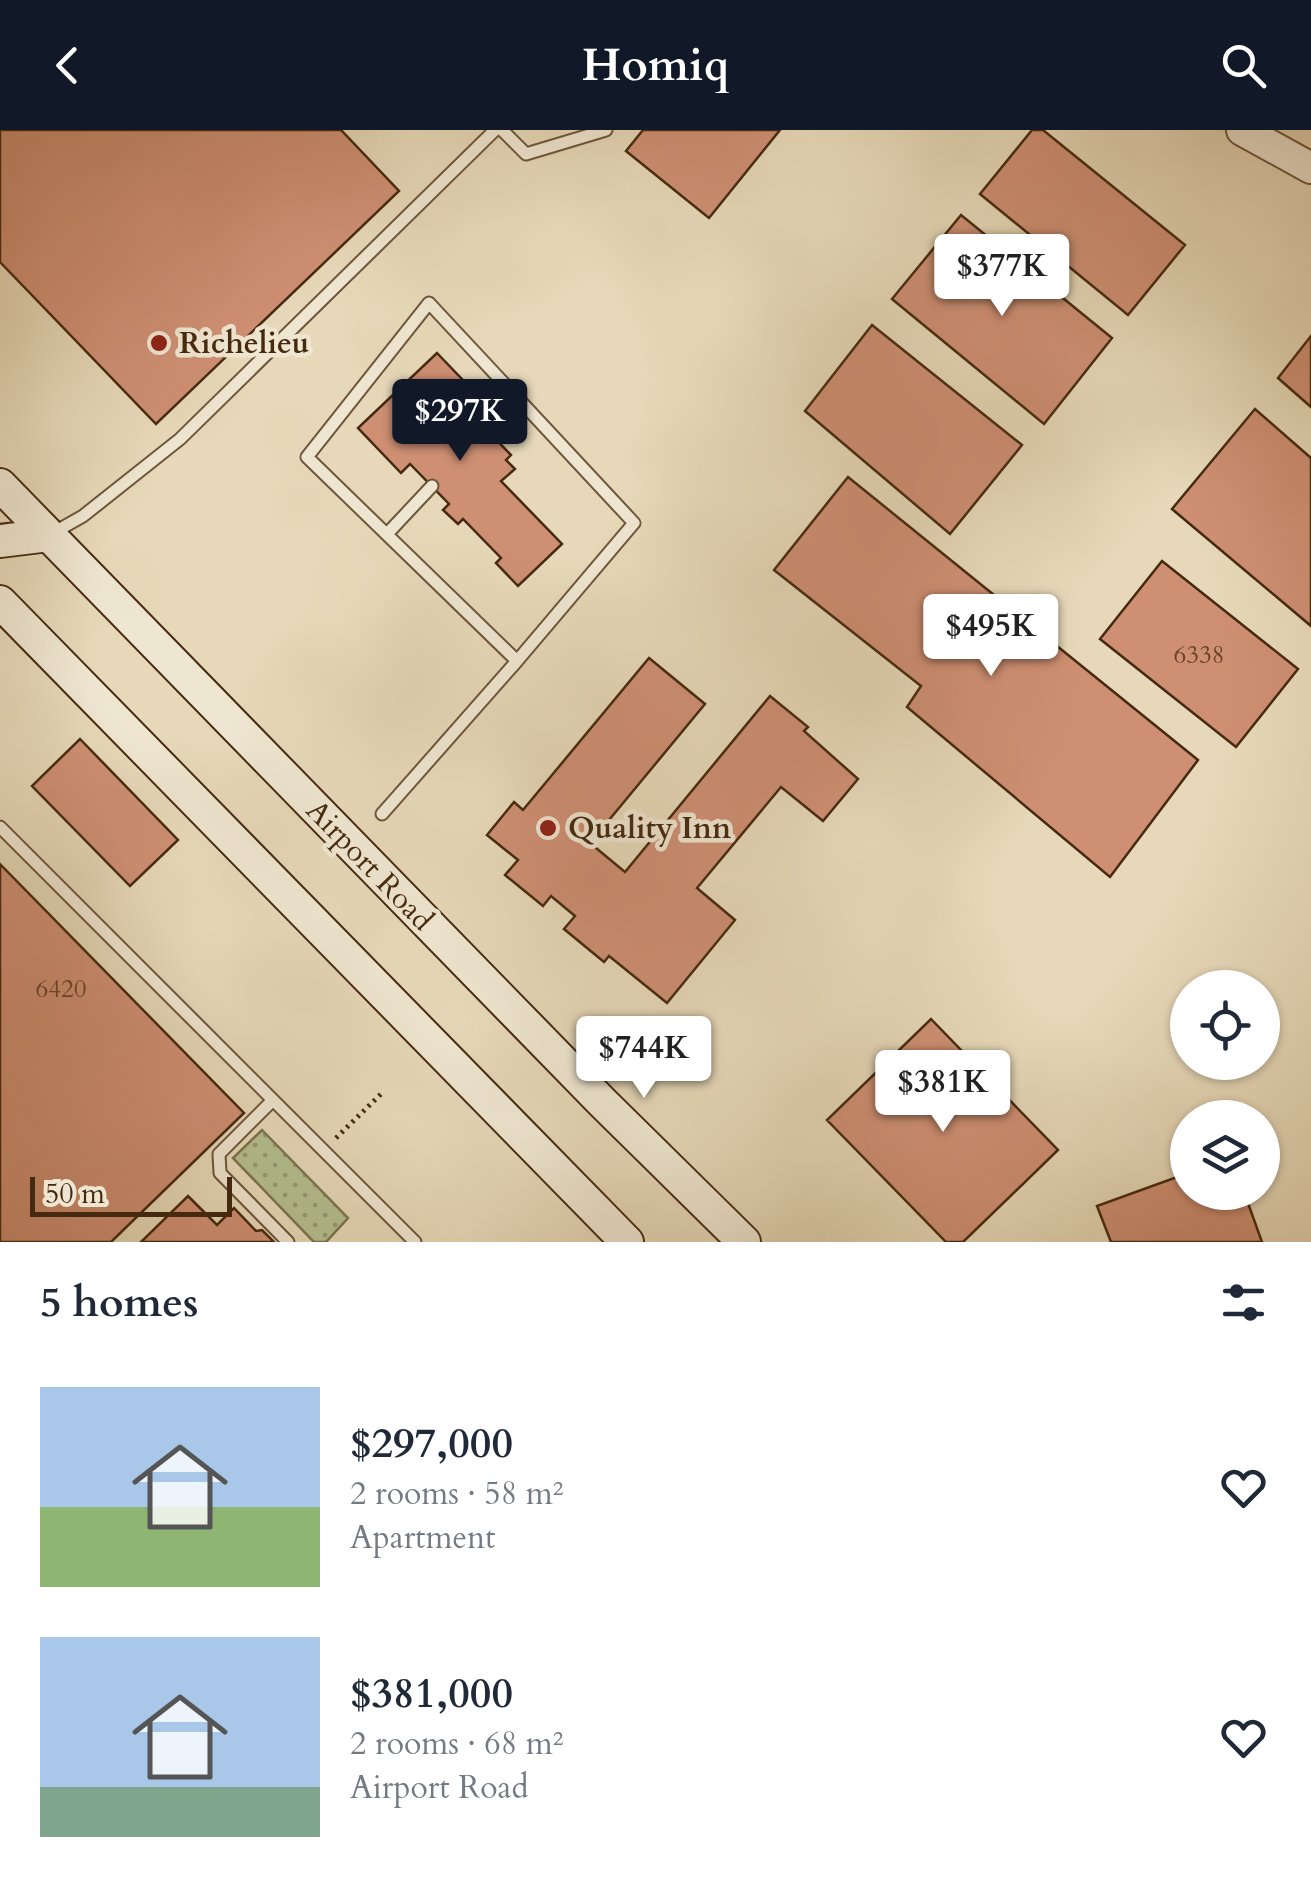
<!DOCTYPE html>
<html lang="en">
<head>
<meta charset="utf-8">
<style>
	:root { --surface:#fff; --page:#f2f2f3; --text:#1f2937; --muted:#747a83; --accent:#111827 }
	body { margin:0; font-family:Cardo,serif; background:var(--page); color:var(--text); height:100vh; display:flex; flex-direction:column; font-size:38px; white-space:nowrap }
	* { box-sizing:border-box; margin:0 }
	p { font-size:32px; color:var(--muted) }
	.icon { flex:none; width:55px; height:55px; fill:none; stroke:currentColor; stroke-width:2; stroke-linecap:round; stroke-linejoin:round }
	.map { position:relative; height:1112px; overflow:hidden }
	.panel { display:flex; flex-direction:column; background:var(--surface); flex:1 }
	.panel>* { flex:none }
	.tools { position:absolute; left:1170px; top:840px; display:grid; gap:20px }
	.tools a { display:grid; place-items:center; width:110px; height:110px; border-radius:50%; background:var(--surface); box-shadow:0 2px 8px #0004; font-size:50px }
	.scale { position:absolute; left:30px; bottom:25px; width:202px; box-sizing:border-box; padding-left:10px; border:5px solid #462a10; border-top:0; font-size:28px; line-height:35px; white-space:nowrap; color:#462a10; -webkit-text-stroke:8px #efe6d1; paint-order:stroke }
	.price { position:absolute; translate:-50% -85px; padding:0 22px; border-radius:10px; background:#fff; color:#222; font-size:32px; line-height:65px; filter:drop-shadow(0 2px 5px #0008) }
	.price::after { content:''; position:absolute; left:50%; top:60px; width:30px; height:22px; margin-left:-15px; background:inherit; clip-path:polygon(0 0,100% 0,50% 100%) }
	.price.selected { background:var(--accent); color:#fff }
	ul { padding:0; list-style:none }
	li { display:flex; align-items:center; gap:30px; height:250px; padding:0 40px }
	li span { display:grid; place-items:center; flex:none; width:280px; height:200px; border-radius:0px; color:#555 }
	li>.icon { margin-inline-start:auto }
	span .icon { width:120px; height:120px; fill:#fffc; stroke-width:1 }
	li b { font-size:42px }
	h2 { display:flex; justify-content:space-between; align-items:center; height:120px; padding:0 40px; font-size:42px }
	header { display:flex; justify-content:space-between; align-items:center; height:130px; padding:0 40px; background:var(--accent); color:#fff; font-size:45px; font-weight:800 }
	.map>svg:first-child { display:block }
	.grass { fill:url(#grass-dots); stroke:#7d7450; stroke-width:2.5 }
	.building { fill:#ce8f73; stroke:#462a10; stroke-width:2.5 }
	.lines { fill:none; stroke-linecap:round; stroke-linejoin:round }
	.service-casing { stroke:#6e563a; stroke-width:15 }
	.tertiary-casing { stroke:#6e563a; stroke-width:34 }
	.secondary-casing { stroke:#462a10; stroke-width:36 }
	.path { stroke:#462a10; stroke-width:5; stroke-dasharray:2.5 5; stroke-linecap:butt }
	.service { stroke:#efe6d1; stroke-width:11 }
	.tertiary { stroke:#efe6d1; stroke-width:30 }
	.secondary { stroke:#efe6d1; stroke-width:32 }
	.poi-dot { fill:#8f2418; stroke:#efe6d1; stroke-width:4 }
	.labels { text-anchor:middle; stroke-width:9; stroke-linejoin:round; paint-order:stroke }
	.number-label { font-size:25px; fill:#684329 }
	.poi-label { font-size:30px; font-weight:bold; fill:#462a10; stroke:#efe6d1; text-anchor:start }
	.street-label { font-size:30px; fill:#462a10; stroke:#efe6d1 }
</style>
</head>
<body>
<header><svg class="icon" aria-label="back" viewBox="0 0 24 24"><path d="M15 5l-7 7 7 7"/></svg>Homiq<svg class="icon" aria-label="search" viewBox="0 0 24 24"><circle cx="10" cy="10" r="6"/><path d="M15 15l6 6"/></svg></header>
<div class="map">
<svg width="1311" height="1112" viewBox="0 0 1311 1112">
	<defs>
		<pattern id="grass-dots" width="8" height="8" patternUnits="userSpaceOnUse" patternTransform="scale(2.5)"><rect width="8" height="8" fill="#b4bf90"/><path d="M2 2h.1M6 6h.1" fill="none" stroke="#949b74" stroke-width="1.8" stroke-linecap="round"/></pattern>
	</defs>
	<rect width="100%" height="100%" fill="#e6d8b8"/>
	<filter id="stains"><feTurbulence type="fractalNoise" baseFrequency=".002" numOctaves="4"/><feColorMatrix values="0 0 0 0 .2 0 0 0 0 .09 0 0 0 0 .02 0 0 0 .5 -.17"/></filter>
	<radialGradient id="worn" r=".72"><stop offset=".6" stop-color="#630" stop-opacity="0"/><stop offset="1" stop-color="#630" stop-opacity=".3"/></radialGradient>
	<path class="grass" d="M262,1000L348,1088L326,1112H314L233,1028Z"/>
	<path class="building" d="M0,0H341L399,61L156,294L0,132Z
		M643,0H780L709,88L626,21Z
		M1032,0H1043L1185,115L1128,185L980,64Z
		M961,85L1112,208L1044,294L892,169Z
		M872,195L1022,315L950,404L805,281Z
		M1311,206V277L1278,248Z
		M437,223L481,269L468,280L511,325L506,330L515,339L501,351L562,414L518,456L496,433L501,428L463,389L458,394L443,380L449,374L410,334L401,343L358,298Z
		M1255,279L1311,328V496L1172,379Z
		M848,347L1198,630L1110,747L907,577L921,556L774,440Z
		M1162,431L1298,539L1236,617L1100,509Z
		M649,528L705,574L590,713L625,742L770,566L808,597L804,601L858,649L823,691L781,657L697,758L735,790L667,873L609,826L604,832L564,799L575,786L551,766L543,776L505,745L518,730L487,705L514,672L523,680Z
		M80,609L178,710L130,756L32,656Z
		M0,734L244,983L111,1112H0Z
		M931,889L1058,1020L963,1112H946L827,990Z
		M1188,1043V1062H1244L1262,1112H1111L1097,1076Z
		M188,1066L217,1095L234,1078L256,1101L262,1100L274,1112H141Z"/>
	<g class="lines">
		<defs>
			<path id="service" d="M502,0L526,24L606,0
				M53,403L83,386L180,309L495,0
				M387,404L432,356
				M382,684L517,531L307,327L429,173L634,393L517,531
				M0,697L415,1112
				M273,970L219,1024L220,1043L288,1112"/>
			<path id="tertiary" d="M1242,0L1311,38"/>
			<path id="secondary" d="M0,355L602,972L744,1112
				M0,411L49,405
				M0,472L627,1112"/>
		</defs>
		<use href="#service" class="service-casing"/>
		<use href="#tertiary" class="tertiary-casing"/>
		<use href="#secondary" class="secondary-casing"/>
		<path class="path" d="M336,1008L383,962"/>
		<use href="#service" class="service"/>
		<use href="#tertiary" class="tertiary"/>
		<use href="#secondary" class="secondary"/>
	</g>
	<g class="poi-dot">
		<circle cx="159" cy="213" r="10"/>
		<circle cx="548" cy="698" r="10"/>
	</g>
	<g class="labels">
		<g class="number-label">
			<text x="1199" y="533">6338</text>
			<text x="61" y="867">6420</text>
		</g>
		<g class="poi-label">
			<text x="179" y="223">Richelieu</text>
			<text x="568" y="708">Quality Inn</text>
		</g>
		<g class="street-label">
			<text transform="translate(370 735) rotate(46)" y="10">Airport Road</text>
		</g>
	</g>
	<rect width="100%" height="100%" filter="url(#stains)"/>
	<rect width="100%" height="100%" fill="url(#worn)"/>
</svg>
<div class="tools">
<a><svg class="icon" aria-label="locate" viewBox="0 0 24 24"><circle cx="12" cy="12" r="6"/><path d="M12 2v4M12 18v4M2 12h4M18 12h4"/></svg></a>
<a><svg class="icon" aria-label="layers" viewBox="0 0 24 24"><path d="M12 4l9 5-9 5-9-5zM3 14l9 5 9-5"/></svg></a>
</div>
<div class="scale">50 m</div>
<b class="price" style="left:1002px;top:189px">$377K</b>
<b class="price selected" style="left:460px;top:334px">$297K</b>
<b class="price" style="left:991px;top:549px">$495K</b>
<b class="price" style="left:644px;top:971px">$744K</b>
<b class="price" style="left:943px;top:1005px">$381K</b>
</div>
<section class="panel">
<h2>5 homes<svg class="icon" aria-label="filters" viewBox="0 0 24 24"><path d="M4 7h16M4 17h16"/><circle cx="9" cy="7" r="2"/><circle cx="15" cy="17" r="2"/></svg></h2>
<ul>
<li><span style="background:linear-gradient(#a9c7e8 60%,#8fb573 0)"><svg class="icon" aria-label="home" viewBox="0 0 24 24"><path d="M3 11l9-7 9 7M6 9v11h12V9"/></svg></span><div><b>$297,000</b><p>2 rooms · 58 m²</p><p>Apartment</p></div><svg class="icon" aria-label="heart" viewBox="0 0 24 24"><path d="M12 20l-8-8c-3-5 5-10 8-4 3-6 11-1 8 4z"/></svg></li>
<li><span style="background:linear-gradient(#a9c7e8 75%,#7fa58c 0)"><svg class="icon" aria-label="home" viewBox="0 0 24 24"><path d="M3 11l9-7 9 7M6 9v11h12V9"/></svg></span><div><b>$381,000</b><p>2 rooms · 68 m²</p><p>Airport Road</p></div><svg class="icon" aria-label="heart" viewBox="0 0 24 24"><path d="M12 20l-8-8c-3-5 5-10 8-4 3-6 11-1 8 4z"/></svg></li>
</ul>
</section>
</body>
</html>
